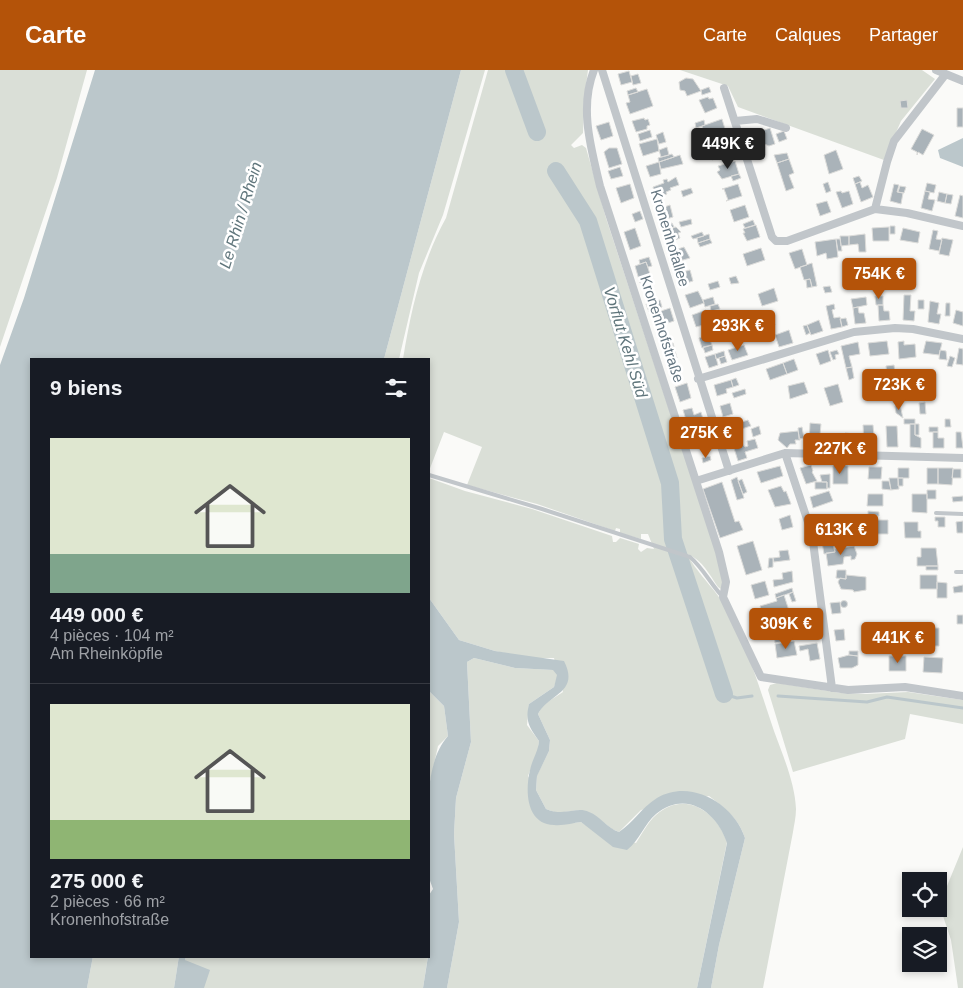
<!DOCTYPE html>
<html lang="fr">
<head>
<meta charset="utf-8">
<style>
	:root { --surface:#171b24; --page:#242831; --text:#f1f3f6; --muted:#9ea1a6; --line:#363941; --accent:#b45309 }
	body { margin:0; font-family:Helvetica,sans-serif; background:var(--page); color:var(--text); height:100vh; display:flex; flex-direction:column; font-size:19px; white-space:nowrap }
	* { box-sizing:border-box; margin:0 }
	p { font-size:16px; color:var(--muted) }
	.icon { flex:none; width:28px; height:28px; fill:none; stroke:currentColor; stroke-width:2; stroke-linecap:round; stroke-linejoin:round }
	.map { position:relative; flex:1; overflow:hidden }
	.side { position:absolute; left:30px; top:288px; width:400px; height:600px; display:flex; flex-direction:column; background:var(--surface); border-radius:0px; box-shadow:0 2px 8px #0003 }
	.side>* { flex:none }
	.controls { position:absolute; left:902px; top:802px; display:grid; gap:10px }
	.controls a { display:grid; place-items:center; width:45px; height:45px; border-radius:0px; background:var(--surface); box-shadow:0 2px 8px #0003; font-size:25px }
	.price { position:absolute; translate:-50% -42px; padding:0 11px; border-radius:5px; background:var(--accent); color:#fff; font-size:16px; line-height:32px; filter:drop-shadow(0 1px 2px #0008) }
	.price::after { content:''; position:absolute; left:50%; top:30px; width:15px; height:11px; margin-left:-8px; background:inherit; clip-path:polygon(0 0,100% 0,50% 100%) }
	.price.on { background:#222; color:#fff }
	ul { padding:0; list-style:none }
	li { display:grid; align-content:center; gap:10px; height:265px; padding:0 20px }
	li+li { border-top:1px solid var(--line) }
	li span { display:grid; place-items:center; height:155px; border-radius:0px; color:#555 }
	li>.icon { margin-inline-start:auto }
	span .icon { width:90px; height:90px; fill:#fffc; stroke-width:1 }
	li b { font-size:21px }
	h2 { display:flex; justify-content:space-between; align-items:center; height:60px; padding:0 20px; font-size:21px }
	header { display:flex; align-items:center; gap:30px; box-sizing:border-box; height:70px; padding:0 25px; background:var(--accent); color:#fff }
	header strong { font-size:24px }
	nav { display:flex; gap:28px; margin-inline-start:auto; font-size:18px }
	.map>svg:first-child { display:block }
	.green { fill:#dadfd7 }
	.water { fill:#bbc7cb }
	.lines { fill:none; stroke-linecap:round; stroke-linejoin:round }
	.stream { stroke:#bbc7cb; stroke-width:3 }
	.river { stroke:#bbc7cb; stroke-width:18 }
	.building { fill:#aab3b9; stroke:#dcdcda }
	.lane { stroke:#c1c6ca; stroke-width:4 }
	.street { stroke:#c1c6ca; stroke-width:8 }
	.labels { text-anchor:middle; stroke-width:5; stroke-linejoin:round; paint-order:stroke }
	.street-label { font-size:15px; fill:#667782; stroke:#fff }
	.water-label { font-size:16px; font-style:italic; fill:#60767c; stroke:#fff }
</style>
</head>
<body>
<header>
<strong>Carte</strong>
<nav><a>Carte</a><a>Calques</a><a>Partager</a></nav>
</header>
<div class="map">
<svg width="963" height="918" viewBox="0 0 963 918">
	<rect width="100%" height="100%" fill="#fafaf8"/>
	<path class="green" d="M0,0H87L57,108L0,277Z
		M461,0H485L443,145L419,203L399,289H384Z
		M488,0H588L584,30L583,63L571,75L574,78L582,75L586,78L606,148L716,482L724,510L723,516L721,519L718,517C709,504 703,491 688,484C689,493 715,520 721,530C746,570 759,617 774,661C783,686 795,713 796,739C796,747 794,755 793,762L763,918H711L719,875L745,768C739,749 725,738 709,726L641,740L619,762L612,759L598,748L579,740L557,743L546,739L536,720L537,705L549,681L550,670L538,644L543,635L563,622L554,588H527L495,581L459,570L429,528V408L465,421L532,439L612,466L613,472H616L620,468L639,474L638,479L641,482L647,478L654,479L648,464H641V469L620,463V459L616,458L615,461L537,434L467,415L482,377L444,362L429,401V289H403C411,240 422,191 446,148Z
		M680,0H922L935,9L901,51L884,90L738,37L728,16Z
		M474,588L515,598L554,600L558,605L554,617L529,634L527,655L539,671L538,680L528,706L553,755L581,752L592,759L636,773C642,764 648,752 656,745C685,719 717,742 727,772L697,918H447L459,852L454,764L456,728L471,672L467,592Z
		M777,613L841,623L865,624L908,622L963,630V654L910,644L905,669L793,702L768,620L770,615Z
		M429,621L444,636L448,666L438,676L429,717Z
		M963,777V918H958L951,870L939,834V824L947,816Z
		M93,886H179L174,918H87Z
		M186,886H428L423,918H203L185,890Z"/>
	<path class="water" d="M95,0H461L384,289H31V886H93L87,918H0V295L24,228Z
		M963,68V97L940,88L938,80Z
		M429,528L459,570L495,581L564,591C580,623 549,623 538,644L550,670L549,681L537,706L536,720L546,739C565,747 576,736 589,742C600,746 607,758 619,762C633,753 641,738 657,728C691,708 734,734 745,768L719,875L711,918H697L727,773C717,742 686,719 656,744C644,754 640,770 627,780L613,777L581,752C573,753 563,756 554,755C526,754 525,721 530,700C532,690 538,682 539,671C529,657 525,651 529,634L554,617L557,605L553,600L515,598L474,588L467,592L471,672L456,728L454,764L459,852L447,918H423L430,874L429,825L433,819L429,808C429,767 420,697 448,666L444,636L429,621Z
		M179,886H186L185,890L210,900L204,918H174Z"/>
	<g class="lines">
		<path class="stream" d="M724,624L737,628L752,626
			M778,626L867,632L887,627L963,638"/>
		<path class="river" d="M514,0L537,62
			M556,101L588,151L670,413L673,469L724,624"/>
	</g>
	<path class="building" d="M629,1L632,12L621,15L618,4Z
		M638,4L641,13L633,15L631,6Z
		M686,8L693,9L701,21L687,26L685,21L680,20L679,12Z
		M709,17L711,22L702,25L701,20Z
		M636,18L638,22L628,25L627,21Z
		M647,19L653,36L630,44L626,33L630,32L628,25Z
		M708,27L709,29L713,28L717,38L705,43L699,30Z
		M907,30L908,38H901L900,31Z
		M957,38H963V57H957Z
		M644,48L645,50L648,49L650,55L647,56V59L636,62L632,51Z
		M722,49L726,62L707,69L702,56Z
		M704,50L705,55L696,58L695,53Z
		M609,52L613,66L601,70L596,56Z
		M770,58L775,74L769,76L762,73L753,76L751,68L754,67L753,64Z
		M922,59L934,65L923,85L918,82L917,85V82L911,79Z
		M650,60L652,67L640,71L638,64Z
		M784,61L787,69L779,72L776,64Z
		M663,62L666,72L659,74L656,65Z
		M657,69L659,81L643,86L639,74Z
		M729,71L733,83L712,90L711,86L706,87L705,81Z
		M667,77L669,85L661,87L659,80Z
		M609,78H617L622,94L609,98L604,82Z
		M836,80L843,99L829,104L824,85Z
		M787,83L789,89L777,93L774,85Z
		M672,84L674,87L659,92L658,88Z
		M680,85L683,94L661,99L659,92Z
		M789,89L794,103L789,105L794,118L786,121L777,93Z
		M735,91L739,104L722,109L717,102L720,100L718,96Z
		M659,92L661,104L650,107L646,96Z
		M620,97L623,106L611,109L608,101Z
		M739,104L741,108L733,111L731,106Z
		M859,106L862,111L855,114L853,108Z
		M676,107L679,115L670,118L671,120L666,122L667,124L656,128L653,117L664,113L663,110L667,109L668,112Z
		M828,112L831,121L826,123L823,114Z
		M860,112L862,118L868,115L873,127L861,132L855,114Z
		M927,113L936,115L934,123L925,121Z
		M630,114L634,128L621,133L616,118Z
		M738,114L742,126L726,131L728,130L724,119H722Z
		M894,114L899,115L897,122L903,123L901,134L890,131Z
		M900,116L906,117L904,123L898,122Z
		M691,118L693,123L683,127L681,121Z
		M841,121L842,123L849,121L853,134L842,138L836,122Z
		M925,121L930,122L928,129L935,130L932,141L921,138Z
		M939,122L947,124L945,133L937,131Z
		M947,124L953,125L951,134L945,133Z
		M960,125L963,126V148L955,146Z
		M827,131L831,142L820,146L816,134Z
		M670,135L673,147L663,150L659,139Z
		M745,135L749,147L734,152L730,140Z
		M640,141L643,149L635,152L632,144Z
		M691,149L692,154L681,157L679,152Z
		M753,150L755,155L745,158L743,154Z
		M672,153L674,157L666,160L664,156Z
		M756,155L760,167L747,171L743,163H745L743,159Z
		M890,156H895V164H890Z
		M676,157L681,162L678,163L680,168L670,172L666,160Z
		M889,157V171H873L872,158Z
		M635,158L641,176L630,180L624,162Z
		M903,158L920,162L918,173L900,170Z
		M933,160L938,161L936,169L942,170L939,181L929,179Z
		M702,162L704,166L693,169L691,166Z
		M709,164L710,169L698,173L697,168Z
		M865,164L866,182H859L858,174L849,175V166Z
		M840,166H849V175L841,176Z
		M942,168L953,170L949,186L939,184Z
		M710,169L712,173L700,177L698,173Z
		M836,169H840L842,181H838Z
		M836,169L838,187L827,189L826,183L817,186L815,172Z
		M684,177L690,188L676,192L672,181Z
		M761,178L765,190L747,196L743,184Z
		M802,179L807,195L795,199L789,183Z
		M649,187L652,196L648,197L646,192L640,194L639,190Z
		M646,192L652,210L640,213L635,196Z
		M812,193L817,216L812,217L810,209L804,210L800,197Z
		M690,200L693,211L683,214L679,203Z
		M736,206L739,213L731,214L729,208Z
		M810,209L812,217L807,218L806,210Z
		M718,211L720,217L710,220L708,214Z
		M830,216L832,222L825,223L823,217Z
		M774,218L778,231L762,236L758,224Z
		M698,221L704,233L690,238L685,225Z
		M904,225H911L910,241H915L914,251L903,250Z
		M875,226H883V235H876Z
		M713,227L715,234L705,237L703,230Z
		M866,227L867,235L853,238L851,229Z
		M660,230L662,237L649,242L646,234Z
		M918,230H924V239H918Z
		M930,231L939,233L937,244H941L939,254L928,252Z
		M946,233H950V246H945Z
		M718,234L720,239L711,241L710,236Z
		M834,234L835,239L832,240L834,248L840,247L842,257L831,259L826,236Z
		M878,235H883L884,241H889L890,250L879,251Z
		M858,237L859,243H864L866,253L855,254L853,238Z
		M670,238L674,251L659,256L655,243Z
		M706,240L707,254L696,257L692,245Z
		M956,240L963,242V256L953,253Z
		M846,248L848,255L842,257L840,249Z
		M773,249L775,255L769,257L767,251Z
		M819,250L823,261L811,265L807,255Z
		M807,255L810,263L806,265L803,256Z
		M725,259L727,264L724,265V268L717,270L715,262Z
		M789,260L793,273L779,277L775,265Z
		M708,265L712,275L702,278L699,268Z
		M887,271L889,284L870,286L868,273Z
		M904,271V275L915,274L916,287L899,289L898,272Z
		M926,271L942,273L939,285L923,283Z
		M858,272L860,284L849,286L852,297L846,298L841,276Z
		M673,273L677,288L667,291L662,276Z
		M712,275L713,280L705,283L703,277Z
		M744,275L748,285L732,290L728,280Z
		M959,278L963,279V295L956,294Z
		M828,280L831,291L820,295L816,284Z
		M837,280L839,284L835,285L836,289L833,290L830,282Z
		M940,280L946,281L947,290L939,289Z
		M724,281L725,286L716,289L715,284Z
		M715,284L718,295L709,298L705,287Z
		M725,286L727,292L721,294L719,288Z
		M950,286L955,288L952,297L947,296Z
		M794,289L798,300L787,304L783,293Z
		M783,293L787,304L770,310L766,299Z
		M894,295L895,303L887,304L886,296Z
		M852,297L854,308L849,310L846,298Z
		M736,308L739,315L733,317L731,310Z
		M731,310L733,317L726,319L727,323L717,326L714,315Z
		M804,312L808,323L790,329L788,316Z
		M687,313L691,328L680,332L675,317Z
		M838,314L843,332L830,336L824,318Z
		M745,319L746,324L734,328L732,323Z
		M925,332L926,344H920L919,333Z
		M730,333L733,344L723,347L720,336Z
		M900,335L903,348L896,343L895,336Z
		M692,338L694,345L701,342L703,349L687,353L683,340Z
		M705,348L709,362L702,364L701,362V365L691,367L687,354Z
		M904,349H915V354H904Z
		M945,349H950L951,357H945Z
		M748,350L751,356L738,360L739,364L730,367L727,357Z
		M810,353L821,354L820,365L826,366V376L809,375Z
		M910,354H915V365L921,368V378L910,377Z
		M915,354H919V365H915Z
		M863,355H873L875,377L864,376Z
		M759,356L761,364L753,367L751,359Z
		M886,356H897L898,377H887Z
		M802,357L804,368L799,369L798,358Z
		M929,357H938V362H929Z
		M798,361L800,370H795L796,374H790L787,378L778,370L780,363Z
		M933,362H938V368H944V378H933Z
		M956,362H961L963,378H956Z
		M845,363L855,364V375H844Z
		M755,369L758,378L745,382L747,388L738,391L733,375L742,373L745,377L748,376L747,371Z
		M710,386L711,390L703,393L702,388Z
		M811,395L813,401L812,402L817,411L806,414L800,398Z
		M838,395L848,396V414H833V396Z
		M780,396L783,406L761,413L757,402Z
		M869,397H882L881,409H868Z
		M898,398H909V408H898Z
		M927,398H938V414H927Z
		M938,398H953L952,415L938,414Z
		M953,399H961V408H952Z
		M830,404V418H827V412H822L820,405Z
		M737,407L744,428L737,430L731,410Z
		M889,408H898L899,419L891,420Z
		M898,408H903V416H898Z
		M742,409L747,422L743,424L738,411Z
		M882,411H889L891,420L882,419Z
		M722,412L735,452L739,451L743,460L720,468L703,419Z
		M815,412H827V419H815Z
		M781,416L784,422L786,421L791,434L775,437L768,420Z
		M927,420H936V429H927Z
		M829,421L833,431L813,438L810,427Z
		M868,424H883V436H867Z
		M912,424H927V443L912,442Z
		M963,426V431L953,432L952,427Z
		M868,441L879,442V446H868Z
		M790,445L793,457L782,460L779,449Z
		M935,447H945V457H938V451H935Z
		M875,450H888V464H875V461H870V452H875Z
		M831,451L832,455L828,456L829,461L819,463L817,453Z
		M963,451V463H957L956,452Z
		M904,452H918V461H921V468H905Z
		M823,467L832,468V472H822Z
		M753,471L762,500L746,505L737,476Z
		M822,472H832L835,482L824,484Z
		M854,476L857,484L855,489L851,490V486L844,487L843,494L828,496L826,483L835,482V479Z
		M921,478H936L938,496H917V487H921Z
		M788,480L790,490L774,492L773,488L780,487L779,481Z
		M769,488H773V497L768,498Z
		M926,496H938V500H926Z
		M837,500H846V509L836,508Z
		M792,501L793,512L774,517L773,510L783,509L782,503Z
		M846,505L866,507V520L854,522L853,520L841,519L838,512L840,508L846,509Z
		M920,505H937V519H920Z
		M765,511L769,525L755,529L751,515Z
		M937,512L947,513V528H937Z
		M963,515V522L954,523L953,517Z
		M792,518L793,522L776,528L775,524Z
		M793,522L796,531L792,532L789,524Z
		M784,525L791,547L783,549L782,547L765,552L760,536L777,531L776,528Z
		M840.5 534a3.5 3.5 0 1 1 7 0a3.5 3.5 0 1 1-7 0Z
		M840,532L841,543L832,544L830,533Z
		M806,545L809,563L793,565L791,547Z
		M957,545H963V554H957Z
		M876,558H895V565H898L899,573L876,571Z
		M924,558H939V576H923Z
		M844,559L845,570L836,571L834,560Z
		M783,563L785,571L775,573L774,564Z
		M794,571L797,585L777,588L775,574Z
		M817,573L820,589L810,591L808,579L800,581L799,576Z
		M849,581H858V586L849,585Z
		M849,585L858,586V595L852,598H840L838,588Z
		M889,586H906V601H889Z
		M924,587L943,588L942,603L923,602Z"/>
	<g class="lines">
		<path class="lane" d="M429,405L542,439L690,487C703,498 710,513 722,526
			M936,443L963,444
			M956,502H963"/>
		<path class="street" d="M594,0C579,38 591,78 600,116L719,482L726,512L723,527L761,607L848,620L905,617L963,626
			M602,0L729,401
			M936,0L963,11
			M724,18L772,167L776,171H787L875,139L907,143L963,156
			M735,51L757,49L786,58
			M875,139L887,92L894,71L945,5
			M698,309L854,262L895,258L913,259L963,269
			M785,383L812,464L832,618
			M696,411L785,383L963,388"/>
	</g>
	<g class="labels">
		<g class="street-label">
			<text transform="translate(670 168) rotate(73)" y="5">Kronenhofallee</text>
			<text transform="translate(662 259) rotate(72)" y="5">Kronenhofstraße</text>
		</g>
		<g class="water-label">
			<text transform="translate(240 145) rotate(-73)" y="6">Le Rhin / Rhein</text>
			<text transform="translate(626 272) rotate(73)" y="6">Vorflut Kehl Süd</text>
		</g>
	</g>
</svg>
<div class="controls">
<a><svg class="icon" aria-label="locate" viewBox="0 0 24 24"><circle cx="12" cy="12" r="6"/><path d="M12 2v4M12 18v4M2 12h4M18 12h4"/></svg></a>
<a><svg class="icon" aria-label="layers" viewBox="0 0 24 24"><path d="M12 4l9 5-9 5-9-5zM3 14l9 5 9-5"/></svg></a>
</div>
<b class="price on" style="left:728px;top:100px">449K €</b>
<b class="price" style="left:879px;top:230px">754K €</b>
<b class="price" style="left:738px;top:282px">293K €</b>
<b class="price" style="left:899px;top:341px">723K €</b>
<b class="price" style="left:706px;top:389px">275K €</b>
<b class="price" style="left:840px;top:405px">227K €</b>
<b class="price" style="left:841px;top:486px">613K €</b>
<b class="price" style="left:786px;top:580px">309K €</b>
<b class="price" style="left:898px;top:594px">441K €</b>
<section class="side">
<h2>9 biens<svg class="icon" aria-label="filters" viewBox="0 0 24 24"><path d="M4 7h16M4 17h16"/><circle cx="9" cy="7" r="2"/><circle cx="15" cy="17" r="2"/></svg></h2>
<ul>
<li><span style="background:linear-gradient(#dfe7d0 75%,#7fa58c 0)"><svg class="icon" aria-label="home" viewBox="0 0 24 24"><path d="M3 11l9-7 9 7M6 9v11h12V9"/></svg></span><div><b>449 000 €</b><p>4 pièces · 104 m²</p><p>Am Rheinköpfle</p></div></li>
<li><span style="background:linear-gradient(#dfe7d0 75%,#8fb573 0)"><svg class="icon" aria-label="home" viewBox="0 0 24 24"><path d="M3 11l9-7 9 7M6 9v11h12V9"/></svg></span><div><b>275 000 €</b><p>2 pièces · 66 m²</p><p>Kronenhofstraße</p></div></li>
</ul>
</section>
</div>
</body>
</html>
